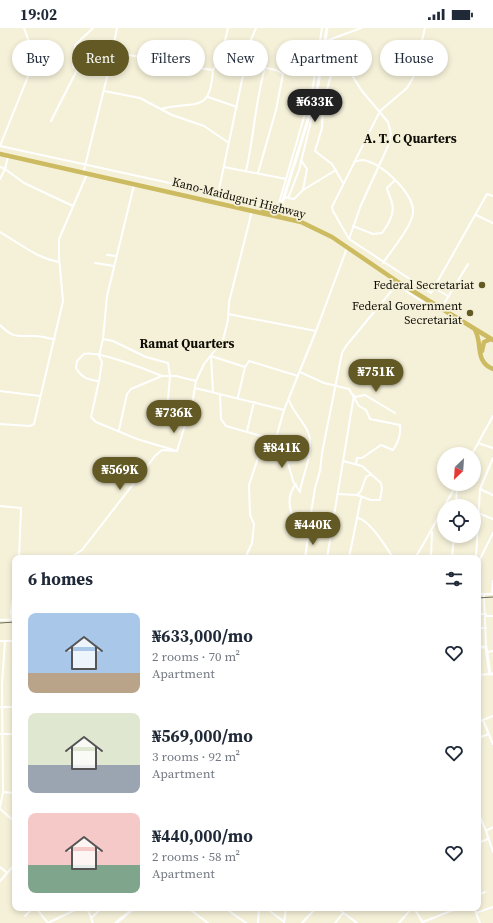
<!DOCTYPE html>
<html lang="en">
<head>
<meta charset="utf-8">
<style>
	:root { --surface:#fff; --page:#f2f2f3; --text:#1f2937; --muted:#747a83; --accent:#625925 }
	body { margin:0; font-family:"Source Serif 4",serif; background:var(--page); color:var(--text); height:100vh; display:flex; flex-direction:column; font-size:15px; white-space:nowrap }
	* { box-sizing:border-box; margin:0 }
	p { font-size:13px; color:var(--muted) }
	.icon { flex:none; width:22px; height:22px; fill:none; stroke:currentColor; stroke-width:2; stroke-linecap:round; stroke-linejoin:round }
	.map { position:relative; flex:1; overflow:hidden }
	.side { position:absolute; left:12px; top:527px; width:469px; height:356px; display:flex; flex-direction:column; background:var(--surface); border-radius:8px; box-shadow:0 2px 6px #0003 }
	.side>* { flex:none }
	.banner { position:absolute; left:12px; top:12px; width:469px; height:36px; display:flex; gap:8px }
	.needle { width:26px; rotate:205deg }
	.tools { position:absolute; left:437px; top:419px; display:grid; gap:8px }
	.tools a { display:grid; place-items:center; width:44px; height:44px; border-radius:50%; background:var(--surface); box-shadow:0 2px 6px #0003; font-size:20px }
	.price { position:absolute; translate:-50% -34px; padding:0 9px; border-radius:14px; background:var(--accent); color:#fff; font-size:13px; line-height:26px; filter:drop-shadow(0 1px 2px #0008) }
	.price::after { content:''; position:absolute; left:50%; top:24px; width:12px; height:9px; margin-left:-6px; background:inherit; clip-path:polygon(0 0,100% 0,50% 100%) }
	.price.on { background:#222; color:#fff }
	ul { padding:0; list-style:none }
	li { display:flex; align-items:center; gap:12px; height:100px; padding:0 16px }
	li span { display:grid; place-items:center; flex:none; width:112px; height:80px; border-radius:8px; color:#555 }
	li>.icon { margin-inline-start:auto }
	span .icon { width:48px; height:48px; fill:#fffc; stroke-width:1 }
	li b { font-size:17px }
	h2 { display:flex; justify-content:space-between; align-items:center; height:48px; padding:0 16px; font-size:17px }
	.tag { padding:0 14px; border-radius:18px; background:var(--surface); box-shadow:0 2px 6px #0003; font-size:14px; line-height:36px }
	.tag.on { background:var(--accent); color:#fff }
	.status { display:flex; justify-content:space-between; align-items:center; height:28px; padding:0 20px; background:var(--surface); direction:ltr }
	.status svg { height:11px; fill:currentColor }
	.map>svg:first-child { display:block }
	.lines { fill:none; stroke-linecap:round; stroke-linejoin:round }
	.minor { stroke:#fff; stroke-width:2 }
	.tertiary { stroke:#fff; stroke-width:3 }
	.trunk { stroke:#ccbb60; stroke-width:4.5 }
	.rail { stroke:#6e6b5d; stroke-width:1 }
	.poi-dot { fill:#625925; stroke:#f5f1d9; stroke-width:1.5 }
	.labels { text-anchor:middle; stroke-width:3.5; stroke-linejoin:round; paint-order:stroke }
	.street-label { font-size:12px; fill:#0e0c05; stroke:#f5f1d9 }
	.poi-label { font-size:12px; fill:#0e0c05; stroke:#f5f1d9; text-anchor:end }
	.neighbourhood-label { font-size:13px; font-weight:bold; fill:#0e0c05; stroke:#f5f1d9 }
</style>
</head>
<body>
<div class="status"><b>19:02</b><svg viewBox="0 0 49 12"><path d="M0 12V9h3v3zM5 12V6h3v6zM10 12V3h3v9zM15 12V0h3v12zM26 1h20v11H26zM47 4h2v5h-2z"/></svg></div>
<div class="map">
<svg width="493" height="895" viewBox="0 0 493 895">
	<rect width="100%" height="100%" fill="#f5f1d9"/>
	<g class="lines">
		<path class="minor" d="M425,0L413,50L407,60L380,83L332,179L333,183L349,211L431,265L487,166L493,168
			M326,13L361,0
			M112,24L146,30L157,34L213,42C210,87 195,72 161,81
			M246,36L276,42L283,46L276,82L258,145
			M77,41L73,39L75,28V17L93,0
			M213,42L221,30L228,0
			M104,63L140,70L172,87L204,98L229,115
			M208,69L237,79
			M51,93L78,40L108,44
			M0,118L179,157L279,182
			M0,118L35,31L24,0
			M8,129L5,141L24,155L73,178
			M301,132L307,141L303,162
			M354,134C357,133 360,132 363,132C381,134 415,166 413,185C412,198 391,223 383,235
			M0,139L5,141L0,151
			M224,139L286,151
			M84,142L109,41L117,0
			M246,143C254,109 255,74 265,40
			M343,155L332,136L315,123L322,100L323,75L334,37L338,36L346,38L362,63L388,94L391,106L388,118L361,177L349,211
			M134,157L107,268L103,311L99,328L102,334L99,353L91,389L96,394L137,411L177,423
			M288,170L294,171L303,162L336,142
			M217,171L250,14L256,0
			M284,171L289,168L299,142L318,64
			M277,182L313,58L322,0
			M476,187L493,195
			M353,198L373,206L382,205C388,197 395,185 392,175C391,170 388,166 387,160L395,152
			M0,204C21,216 36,230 59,234
			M107,227L116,228
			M95,235L114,238
			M397,257L426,276H431
			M434,260L448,268
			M442,279L468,236
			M228,286L316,303
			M0,297C13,310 16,308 33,308C41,307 48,311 55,311
			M103,311L113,313L146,329L168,335L170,348L167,384L170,388L186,392
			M300,344L324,355L349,361L359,378L366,382L370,391L400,397C401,406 398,415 393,422L381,417L362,430H357L356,436
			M99,353C88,352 82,350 76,340L77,333L84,326C97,322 148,342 162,348
			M195,360L284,382
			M0,363L40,368
			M213,364L211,328L245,339
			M220,366L221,391L226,398L265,409L276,410L283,417L293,453L300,464
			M238,369L245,339L249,333L298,348
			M355,369L365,367L395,385
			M289,372C293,384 303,393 308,404C315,421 303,446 300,463
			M0,396L30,398L34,396L63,273L59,230V211L87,146
			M119,402L127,366L131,361L162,348H176L196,353
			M247,403L254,374
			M276,410L284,382L316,303L347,220
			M478,415L493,420
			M177,423L193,371L196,353L204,336L223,312L228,292L229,274L252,183
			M472,426L493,388
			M480,461L493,467
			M337,466L357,467L371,472H380L382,460L381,455L362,438L343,433
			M357,467L361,463L366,449L371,446
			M0,478L21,480L19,530
			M456,478L457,456
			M478,485L493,491
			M358,490C370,493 387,520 393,530
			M291,499L294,492C289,481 287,467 296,456
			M314,502L310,491L315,460L320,443L322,425L342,325L346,318L398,255
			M314,502L330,505
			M70,530L82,522L155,428L162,422L174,423
			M249,530L247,526L252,515L254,496L250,487L249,457L265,409
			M305,530L308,509L314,502
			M327,530L354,367
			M349,530L361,470
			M415,530C430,506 442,481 457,456
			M431,530L432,504
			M452,530L454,508
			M476,530L480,461L493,430
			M478,535L493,505
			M478,566H493
			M492,566L493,553
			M484,567L486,619
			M478,586H486
			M486,588H493
			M12,591L11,584L15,556
			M0,592L15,591
			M478,600H486
			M0,613H15
			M488,624L493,623
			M478,647L490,646
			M478,659V668
			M0,679H15
			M483,692L493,716
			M478,694L493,688
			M0,706H15
			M478,710L489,706
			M3,764L15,765
			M0,779L3,764L2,656L5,613
			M0,781L15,794
			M478,784L486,803L493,799
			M486,803L493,824
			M478,815L488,811
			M0,839L7,845
			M0,853L15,836
			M478,867L485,864
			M36,880L48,895
			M87,880L93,895
			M188,880L208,895
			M225,880L246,895
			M266,880L283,893
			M337,880L357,895
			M414,880L423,895
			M474,880L480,895
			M476,885L493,879
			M25,888L33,880
			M91,890L102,880
			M423,894L458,880
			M48,895L79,880
			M258,895L259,880
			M284,895L286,880
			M302,895L316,880
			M335,895L343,885
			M399,895L412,880"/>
		<path class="tertiary" d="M279,185L317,63L327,0
			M478,619H486L490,646H493
			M116,895L134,880"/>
		<path class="trunk" d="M0,126L301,194L332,209L398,254L493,312
			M263,181L280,185
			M475,302C483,316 474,333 493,341
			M482,323L484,314L491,311"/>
		<path class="rail" d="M478,570L493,569
			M0,595L15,594"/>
	</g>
	<g class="poi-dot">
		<circle cx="482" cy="257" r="4"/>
		<circle cx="470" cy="285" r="4"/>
	</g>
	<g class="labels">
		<g class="street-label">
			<text transform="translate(239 170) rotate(14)" y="4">Kano-Maiduguri Highway</text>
		</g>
		<g class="poi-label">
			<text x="474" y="261">Federal Secretariat</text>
			<text x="462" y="282">Federal Government<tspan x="462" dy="14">Secretariat</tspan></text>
		</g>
		<g class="neighbourhood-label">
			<text x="410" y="115">A. T. C Quarters</text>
			<text x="187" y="320">Ramat Quarters</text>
		</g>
	</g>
</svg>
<div class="tools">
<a><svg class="needle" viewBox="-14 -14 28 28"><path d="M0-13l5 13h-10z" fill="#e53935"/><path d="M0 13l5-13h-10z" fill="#747a83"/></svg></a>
<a><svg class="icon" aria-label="locate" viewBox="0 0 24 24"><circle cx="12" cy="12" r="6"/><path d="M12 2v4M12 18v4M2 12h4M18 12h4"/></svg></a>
</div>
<b class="price on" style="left:315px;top:95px">₦633K</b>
<b class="price" style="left:376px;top:365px">₦751K</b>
<b class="price" style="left:174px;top:406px">₦736K</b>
<b class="price" style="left:282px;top:441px">₦841K</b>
<b class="price" style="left:120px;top:463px">₦569K</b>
<b class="price" style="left:313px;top:518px">₦440K</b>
<div class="banner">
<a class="tag">Buy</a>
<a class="tag on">Rent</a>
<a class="tag">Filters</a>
<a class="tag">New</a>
<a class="tag">Apartment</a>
<a class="tag">House</a>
</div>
<section class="side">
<h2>6 homes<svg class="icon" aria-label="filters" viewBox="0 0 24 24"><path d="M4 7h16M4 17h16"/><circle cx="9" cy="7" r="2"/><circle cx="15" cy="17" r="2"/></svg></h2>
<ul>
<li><span style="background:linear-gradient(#a9c7e8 75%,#b9a48a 0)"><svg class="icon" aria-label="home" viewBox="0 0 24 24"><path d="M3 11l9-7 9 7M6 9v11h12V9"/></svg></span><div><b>₦633,000/mo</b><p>2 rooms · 70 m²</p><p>Apartment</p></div><svg class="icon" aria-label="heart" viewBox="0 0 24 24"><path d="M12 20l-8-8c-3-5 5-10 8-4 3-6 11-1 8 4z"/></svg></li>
<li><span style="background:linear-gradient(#dfe7d0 65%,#9aa5b1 0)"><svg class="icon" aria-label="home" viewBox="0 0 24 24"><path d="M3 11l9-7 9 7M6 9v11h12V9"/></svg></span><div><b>₦569,000/mo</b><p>3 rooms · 92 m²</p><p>Apartment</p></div><svg class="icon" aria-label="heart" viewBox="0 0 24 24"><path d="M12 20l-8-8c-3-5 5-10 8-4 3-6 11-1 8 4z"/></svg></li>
<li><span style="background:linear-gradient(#f6c9c9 65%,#7fa58c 0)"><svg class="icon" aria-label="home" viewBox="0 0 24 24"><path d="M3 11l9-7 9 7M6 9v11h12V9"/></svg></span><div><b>₦440,000/mo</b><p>2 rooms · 58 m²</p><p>Apartment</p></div><svg class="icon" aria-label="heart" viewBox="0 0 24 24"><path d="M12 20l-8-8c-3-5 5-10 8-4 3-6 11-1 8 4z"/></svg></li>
</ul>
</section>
</div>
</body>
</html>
